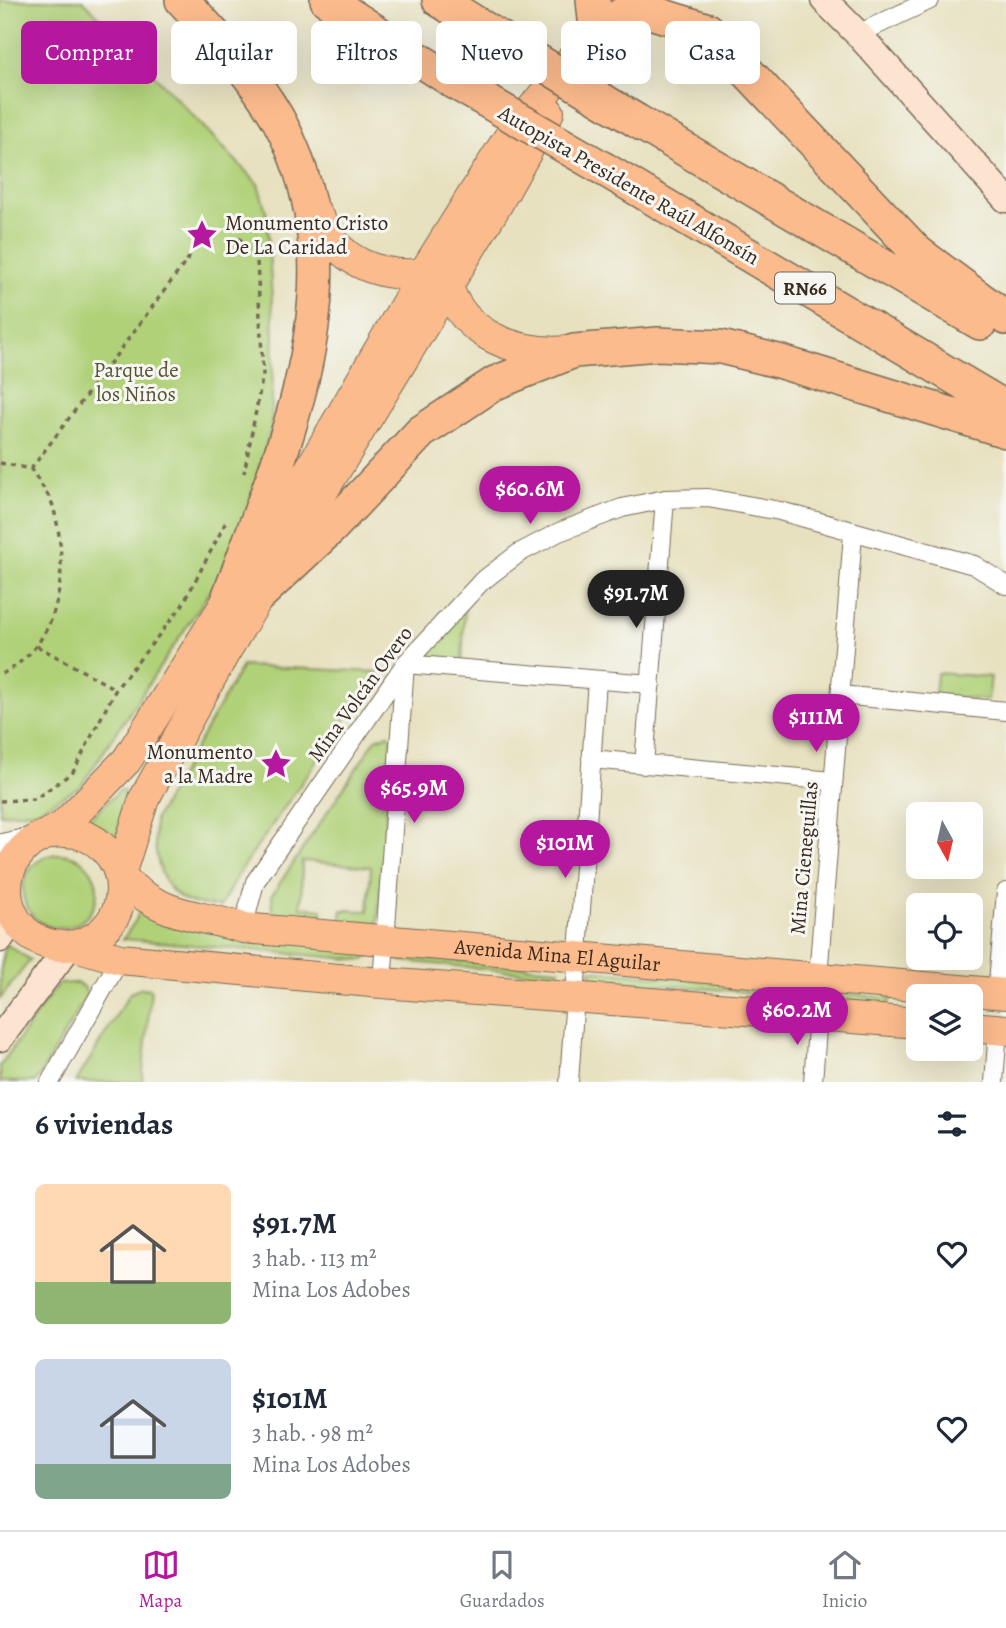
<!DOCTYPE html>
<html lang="es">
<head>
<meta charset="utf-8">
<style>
	:root { --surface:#fff; --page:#f2f2f3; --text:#1f2937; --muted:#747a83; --line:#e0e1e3; --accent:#b5179e }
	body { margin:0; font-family:Alegreya,serif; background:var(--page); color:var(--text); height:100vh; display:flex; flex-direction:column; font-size:26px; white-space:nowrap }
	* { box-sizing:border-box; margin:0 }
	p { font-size:23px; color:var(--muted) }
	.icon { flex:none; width:38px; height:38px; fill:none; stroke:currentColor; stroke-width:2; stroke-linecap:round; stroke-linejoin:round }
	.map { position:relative; height:1082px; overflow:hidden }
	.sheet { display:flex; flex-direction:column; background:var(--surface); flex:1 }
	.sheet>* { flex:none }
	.banner { position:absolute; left:21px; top:21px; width:964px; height:63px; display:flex; gap:14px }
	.needle { width:46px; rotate:172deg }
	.controls { position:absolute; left:906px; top:802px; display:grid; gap:14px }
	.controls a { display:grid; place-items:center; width:77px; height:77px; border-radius:10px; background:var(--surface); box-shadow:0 7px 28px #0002; font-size:35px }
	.price { position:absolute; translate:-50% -60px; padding:0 16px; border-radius:24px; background:var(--accent); color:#fff; font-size:23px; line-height:46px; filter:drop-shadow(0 2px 4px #0008) }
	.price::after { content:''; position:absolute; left:50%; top:42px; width:21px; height:16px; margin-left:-10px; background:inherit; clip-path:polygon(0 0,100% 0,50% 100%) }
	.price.active { background:#222; color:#fff }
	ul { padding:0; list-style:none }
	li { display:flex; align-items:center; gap:21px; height:175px; padding:0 35px }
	li span { display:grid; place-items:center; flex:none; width:196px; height:140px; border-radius:10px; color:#555 }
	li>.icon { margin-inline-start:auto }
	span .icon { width:84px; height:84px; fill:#fffc; stroke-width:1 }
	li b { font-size:30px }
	h2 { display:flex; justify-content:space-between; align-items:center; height:84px; padding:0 35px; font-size:30px }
	.chip { padding:0 24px; border-radius:10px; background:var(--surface); box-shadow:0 7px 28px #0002; font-size:24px; line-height:63px }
	.chip.active { background:var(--accent); color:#fff }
	.tabs { display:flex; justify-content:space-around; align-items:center; height:98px; border-top:2px solid var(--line); background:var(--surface); font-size:19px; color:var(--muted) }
	.tabs a { display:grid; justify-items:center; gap:4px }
	.tabs .active { color:var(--accent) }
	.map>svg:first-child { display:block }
	.green { fill:#b1d179; stroke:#767e4c; stroke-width:2 }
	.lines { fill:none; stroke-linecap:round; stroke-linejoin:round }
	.minor-casing { stroke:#776a56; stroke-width:20 }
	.tertiary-casing { stroke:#776a56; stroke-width:25 }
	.secondary-casing { stroke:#776a56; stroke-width:29 }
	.primary-casing { stroke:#776a56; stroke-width:32 }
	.motorway-casing { stroke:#776a56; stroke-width:36 }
	.path { stroke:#776a56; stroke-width:3.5; stroke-dasharray:5 5; stroke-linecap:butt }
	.minor { stroke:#fff; stroke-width:18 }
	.tertiary { stroke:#fff; stroke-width:23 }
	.secondary { stroke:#fde4d1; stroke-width:26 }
	.primary { stroke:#fbbb8d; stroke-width:30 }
	.motorway { stroke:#fbbb8d; stroke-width:33 }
	.motorway-bridge-casing { stroke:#776a56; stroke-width:36; stroke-linecap:butt }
	.motorway-bridge { stroke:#fbbb8d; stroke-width:33 }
	.labels { text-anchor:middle; stroke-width:6; stroke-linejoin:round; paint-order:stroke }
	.shield { fill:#f6f6f2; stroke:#73675e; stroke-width:2 }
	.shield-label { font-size:19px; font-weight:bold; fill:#3b2a1e }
	.street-label { font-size:21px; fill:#3b2a1e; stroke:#f6f6f2 }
	.poi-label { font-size:21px; fill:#3b2a1e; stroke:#f6f6f2; text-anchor:start }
	.park-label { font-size:21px; fill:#585435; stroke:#f6f6f2 }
</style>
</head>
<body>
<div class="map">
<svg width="1006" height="1082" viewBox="0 0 1006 1082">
	<rect width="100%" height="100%" fill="#f6f6f2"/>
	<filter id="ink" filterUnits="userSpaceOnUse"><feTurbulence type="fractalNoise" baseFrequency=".0143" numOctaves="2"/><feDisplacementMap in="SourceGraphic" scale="14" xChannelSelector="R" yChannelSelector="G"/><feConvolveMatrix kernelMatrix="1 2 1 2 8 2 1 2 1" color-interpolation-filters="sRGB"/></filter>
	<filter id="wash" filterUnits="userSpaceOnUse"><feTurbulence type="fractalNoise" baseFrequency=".00686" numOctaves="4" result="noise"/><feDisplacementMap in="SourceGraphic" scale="28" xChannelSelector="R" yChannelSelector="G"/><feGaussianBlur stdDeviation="1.57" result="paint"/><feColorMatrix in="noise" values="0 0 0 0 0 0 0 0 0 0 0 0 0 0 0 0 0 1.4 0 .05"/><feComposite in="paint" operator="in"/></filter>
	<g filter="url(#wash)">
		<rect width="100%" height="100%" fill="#e7e1bf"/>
		<path class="green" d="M0,0H83L258,184L267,215L274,334L271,429L234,555L81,786L36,811L0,814Z
			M465,605L462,663L414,659Z
			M242,666L378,672L237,876L220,907C210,905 197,905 187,901C157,888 153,847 155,819Z
			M937,673L991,677L988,700L935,696Z
			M388,734L392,739L378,923L340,924L342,910L368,911L371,867L302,861L301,907L322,909V922L272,919V895L376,739Z
			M120,790L124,791L117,837L88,820Z
			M23 891a37 37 0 1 1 74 0a37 37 0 1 1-74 0Z
			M140,908L169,926L369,947L373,954L364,960L123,939L136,920Z
			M6,944L30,960L0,999V972Z
			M395,956L559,969L555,975L400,961Z
			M589,970L892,998L888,1004L593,979Z
			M76,983L84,987L87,995L36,1082H0V1066L58,984Z
			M141,988L151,989L142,1082H76L130,993Z"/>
	</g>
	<g filter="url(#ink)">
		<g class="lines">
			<defs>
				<path id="minor" d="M858,34L930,0
					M840,695L1006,711
					M591,759L833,781
					M644,765L665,499
					M243,928L255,882L405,664L481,582L519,553L559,532L622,508L665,499L708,498L780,511L974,565L1006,585
					M818,977L853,534
					M382,983L405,664L651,684
					M997,993L1006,892
					M50,1082L120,959
					M569,1082L597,680
					M813,1082L818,1015
					M994,1082L998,1029"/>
				<path id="tertiary" d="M0,846L41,837"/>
				<path id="secondary" d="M824,0L858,34L1006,199
					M0,939L14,917
					M0,1038L68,948"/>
				<g id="primary">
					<path d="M312,206C320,219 328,236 339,248C364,273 407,280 438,269"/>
					<path d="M445,270C451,331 514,356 567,351"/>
					<circle cx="64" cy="889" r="57"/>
					<path d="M49,833L63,826L127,760L311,467L423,274L507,140L596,29"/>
					<path d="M120,875L144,799L224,654L498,203L549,112"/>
					<path id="s1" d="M122,879C168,919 189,912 243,928L1006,994"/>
					<path d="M76,946L120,959L382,983L919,1023"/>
					<path d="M971,1027L1006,1030"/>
				</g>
				<path id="motorway" d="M182,0C217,37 253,75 278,119C364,276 284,445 229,596
					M327,0L454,82
					M439,0L490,32
					M593,0L596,29L625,13L647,11L708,30L917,252L1006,318
					M637,121L980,323
					M604,169L1006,408
					M255,599L333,526L421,432L495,383L574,351L658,344L721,347L778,361L1006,431"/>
			</defs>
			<use href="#minor" class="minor-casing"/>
			<use href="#tertiary" class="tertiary-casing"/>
			<use href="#secondary" class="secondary-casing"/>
			<use href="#primary" class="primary-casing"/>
			<use href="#motorway" class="motorway-casing"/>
			<path class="path" d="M239,238L257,261L263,374L244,473
				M0,463L31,469C38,481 49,494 53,506C70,568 63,644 0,675
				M31,469L191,255
				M37,646L115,689
				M0,801L35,799L73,772L116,689L182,606L226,522"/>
			<use href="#minor" class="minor"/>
			<use href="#tertiary" class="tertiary"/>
			<use href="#secondary" class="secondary"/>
			<use href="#primary" class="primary"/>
			<use href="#motorway" class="motorway"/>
			<defs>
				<path id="motorway-bridge" d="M490,32L637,121
					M454,82L604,169"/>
			</defs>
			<use href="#motorway-bridge" class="motorway-bridge-casing"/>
			<use href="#motorway-bridge" class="motorway-bridge"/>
		</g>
	</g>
	<defs>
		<symbol id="sight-bare" viewBox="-9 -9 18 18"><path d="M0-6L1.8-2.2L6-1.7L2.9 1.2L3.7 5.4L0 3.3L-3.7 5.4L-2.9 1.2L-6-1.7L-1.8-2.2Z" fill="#b5179e" stroke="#f6f6f2" stroke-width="2.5" paint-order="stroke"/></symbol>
	</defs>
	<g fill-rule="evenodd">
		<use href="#sight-bare" x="180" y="213" width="44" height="44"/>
		<use href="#sight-bare" x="254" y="742" width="44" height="44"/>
	</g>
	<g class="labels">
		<rect class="shield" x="775" y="272.5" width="60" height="31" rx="5"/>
		<g class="shield-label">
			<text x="805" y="295">RN66</text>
		</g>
		<g class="street-label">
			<text transform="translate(629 185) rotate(30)" y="7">Autopista Presidente Raúl Alfonsín</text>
			<text transform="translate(360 694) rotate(-54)" y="7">Mina Volcán Overo</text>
			<text transform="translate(804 858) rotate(-85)" y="7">Mina Cieneguillas</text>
			<text dy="7" stroke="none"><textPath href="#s1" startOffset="448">Avenida Mina El Aguilar</textPath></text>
		</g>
		<g class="poi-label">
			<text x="225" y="230">Monumento Cristo<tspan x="225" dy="24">De La Caridad</tspan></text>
			<text x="253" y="759" text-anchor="end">Monumento<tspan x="253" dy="24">a la Madre</tspan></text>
		</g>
		<g class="park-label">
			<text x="136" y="377">Parque de<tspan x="136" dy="24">los Niños</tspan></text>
		</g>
	</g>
</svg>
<div class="controls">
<a><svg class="needle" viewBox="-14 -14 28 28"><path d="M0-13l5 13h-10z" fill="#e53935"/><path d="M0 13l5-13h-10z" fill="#747a83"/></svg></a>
<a><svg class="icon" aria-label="locate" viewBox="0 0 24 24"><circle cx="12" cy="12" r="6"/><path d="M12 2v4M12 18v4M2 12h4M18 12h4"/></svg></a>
<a><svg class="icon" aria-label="layers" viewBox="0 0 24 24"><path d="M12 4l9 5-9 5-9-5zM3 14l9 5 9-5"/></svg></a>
</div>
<b class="price" style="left:530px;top:526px">$60.6M</b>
<b class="price active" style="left:636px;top:630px">$91.7M</b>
<b class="price" style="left:816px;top:754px">$111M</b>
<b class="price" style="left:414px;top:825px">$65.9M</b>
<b class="price" style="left:565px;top:880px">$101M</b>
<b class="price" style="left:797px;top:1047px">$60.2M</b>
<div class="banner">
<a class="chip active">Comprar</a>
<a class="chip">Alquilar</a>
<a class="chip">Filtros</a>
<a class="chip">Nuevo</a>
<a class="chip">Piso</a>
<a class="chip">Casa</a>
</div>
</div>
<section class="sheet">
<h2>6 viviendas<svg class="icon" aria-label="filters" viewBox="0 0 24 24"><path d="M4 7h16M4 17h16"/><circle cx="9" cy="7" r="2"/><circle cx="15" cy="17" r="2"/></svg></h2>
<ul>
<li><span style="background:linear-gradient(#ffd9b3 70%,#8fb573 0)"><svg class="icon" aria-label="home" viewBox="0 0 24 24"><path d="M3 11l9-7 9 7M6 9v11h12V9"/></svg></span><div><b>$91.7M</b><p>3 hab. · 113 m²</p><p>Mina Los Adobes</p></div><svg class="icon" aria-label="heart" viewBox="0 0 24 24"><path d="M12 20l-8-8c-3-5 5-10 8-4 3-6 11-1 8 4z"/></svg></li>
<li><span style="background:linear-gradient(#c9d6e8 75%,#7fa58c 0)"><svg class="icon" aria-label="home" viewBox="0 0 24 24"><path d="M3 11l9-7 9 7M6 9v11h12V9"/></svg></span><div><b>$101M</b><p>3 hab. · 98 m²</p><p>Mina Los Adobes</p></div><svg class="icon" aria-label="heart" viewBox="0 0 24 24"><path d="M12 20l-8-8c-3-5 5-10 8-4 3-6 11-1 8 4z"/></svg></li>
</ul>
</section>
<nav class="tabs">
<a class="active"><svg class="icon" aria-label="map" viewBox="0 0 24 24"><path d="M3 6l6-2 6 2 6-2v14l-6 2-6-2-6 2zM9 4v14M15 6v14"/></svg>Mapa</a>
<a><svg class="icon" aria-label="saved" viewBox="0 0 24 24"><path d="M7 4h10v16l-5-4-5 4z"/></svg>Guardados</a>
<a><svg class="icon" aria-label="home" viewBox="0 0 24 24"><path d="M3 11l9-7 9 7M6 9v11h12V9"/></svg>Inicio</a>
</nav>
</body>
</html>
